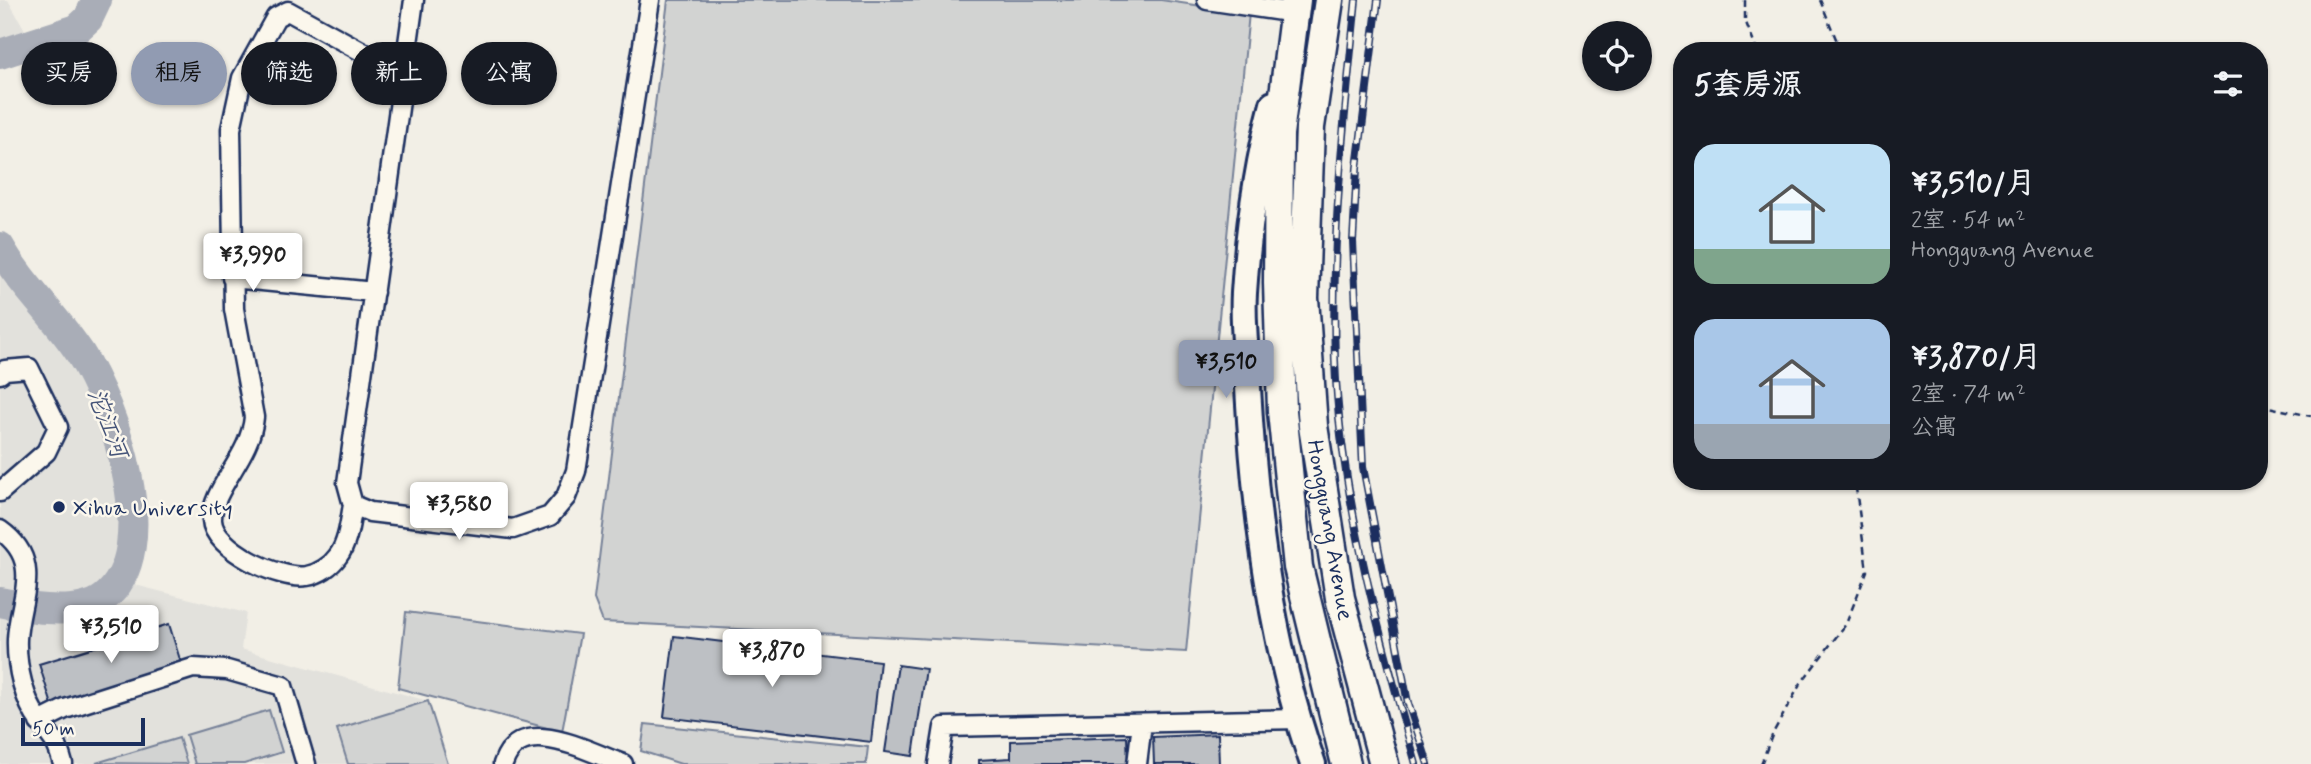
<!DOCTYPE html>
<html lang="zh">
<head>
<meta charset="utf-8">
<style>
	:root { --surface:#171b24; --page:#242831; --text:#f1f3f6; --muted:#9ea1a6; --accent:#919bb2 }
	body { margin:0; font-family:Mynerve,"LXGW WenKai TC",sans-serif; background:var(--page); color:var(--text); height:100vh; display:flex; flex-direction:column; font-size:26px; white-space:nowrap }
	* { box-sizing:border-box; margin:0 }
	p { font-size:23px; color:var(--muted) }
	.icon { flex:none; width:38px; height:38px; fill:none; stroke:currentColor; stroke-width:2; stroke-linecap:round; stroke-linejoin:round }
	.map { position:relative; flex:1; overflow:hidden }
	.drawer { position:absolute; left:1673px; top:42px; width:595px; height:448px; display:flex; flex-direction:column; background:var(--surface); border-radius:28px; box-shadow:0 2px 5px #0004 }
	.drawer>* { flex:none }
	.banner { position:absolute; left:21px; top:42px; width:665px; height:63px; display:flex; gap:14px }
	.buttons { position:absolute; left:1582px; top:21px; display:grid; gap:14px }
	.buttons a { display:grid; place-items:center; width:70px; height:70px; border-radius:50%; background:var(--surface); box-shadow:0 2px 5px #0004; font-size:35px }
	.scale { position:absolute; left:21px; bottom:18px; width:124px; box-sizing:border-box; padding-left:7px; border:4px solid #1b2f5e; border-top:0; font-size:19px; line-height:24px; white-space:nowrap; color:#1b2f5e; -webkit-text-stroke:5px #fbf7ec; paint-order:stroke }
	.price { position:absolute; translate:-50% -60px; padding:0 16px; border-radius:7px; background:#fff; color:#222; font-size:23px; line-height:46px; filter:drop-shadow(0 2px 4px #0008) }
	.price::after { content:''; position:absolute; left:50%; top:42px; width:21px; height:16px; margin-left:-10px; background:inherit; clip-path:polygon(0 0,100% 0,50% 100%) }
	.price.active { background:var(--accent); color:#111 }
	ul { padding:0; list-style:none }
	li { display:flex; align-items:center; gap:21px; height:175px; padding:0 21px }
	li span { display:grid; place-items:center; flex:none; width:196px; height:140px; border-radius:21px; color:#555 }
	li>.icon { margin-inline-start:auto }
	span .icon { width:84px; height:84px; fill:#fffc; stroke-width:1 }
	li b { font-size:30px }
	h2 { display:flex; justify-content:space-between; align-items:center; height:84px; padding:0 21px; font-size:30px }
	.tag { padding:0 24px; border-radius:32px; background:var(--surface); box-shadow:0 2px 5px #0004; font-size:24px; line-height:63px }
	.tag.active { background:var(--accent); color:#111 }
	.map>svg:first-child { display:block }
	.built { fill:#e2e1dc }
	.green { fill:#d2d3d2; stroke:#768198; stroke-width:2 }
	.lines { fill:none; stroke-linecap:round; stroke-linejoin:round }
	.river { stroke:#a9adb7; stroke-width:30 }
	.building { fill:#bdc0c4; stroke:#1b2f5e; stroke-width:2 }
	.minor-casing { stroke:#1b2f5e; stroke-width:23 }
	.secondary-casing { stroke:#1b2f5e; stroke-width:30 }
	.trunk-casing { stroke:#1b2f5e; stroke-width:33 }
	.path { stroke:#1b2f5e; stroke-width:2.5; stroke-dasharray:7 5; stroke-linecap:butt }
	.minor { stroke:#fbf7ec; stroke-width:18 }
	.secondary { stroke:#fbf7ec; stroke-width:24 }
	.trunk { stroke:#fbf7ec; stroke-width:28 }
	.rail-casing { stroke:#1b2f5e; stroke-width:8 }
	.rail { stroke:#fbf7ec; stroke-width:5; stroke-dasharray:16; stroke-linecap:butt }
	.poi-dot { fill:#1b2f5e; stroke:#fbf7ec; stroke-width:2.5 }
	.labels { text-anchor:middle; stroke-width:5; stroke-linejoin:round; paint-order:stroke }
	.poi-label { font-size:23px; fill:#1b2f5e; stroke:#fbf7ec; text-anchor:start }
	.street-label { font-size:23px; fill:#1b2f5e; stroke:#fbf7ec }
	.water-label { font-size:24px; font-style:italic; fill:#465579; stroke:#fbf7ec }
</style>
</head>
<body>
<div class="map">
<svg width="2311" height="764" viewBox="0 0 2311 764">
	<rect width="100%" height="100%" fill="#f2efe6"/>
	<filter id="ink" filterUnits="userSpaceOnUse"><feTurbulence type="fractalNoise" baseFrequency=".0143" numOctaves="2"/><feDisplacementMap in="SourceGraphic" scale="14" xChannelSelector="R" yChannelSelector="G"/><feConvolveMatrix kernelMatrix="1 2 1 2 8 2 1 2 1" color-interpolation-filters="sRGB"/></filter>
	<g filter="url(#ink)">
		<path class="built" d="M0,0H8L25,30L0,41Z
			M0,267L73,365L103,433L116,482L120,531L116,573L135,585L246,613L241,649L428,701L448,764H0Z"/>
		<path class="green" d="M668,0H1161L1249,13L1186,652L603,622L594,599Z
			M406,612L580,634L562,732L398,688Z
			M428,701L448,764H348L337,729Z
			M269,710L282,752L244,764H195L186,735Z
			M645,724L868,747L866,764H681L641,751Z
			M179,738L187,764L96,763Z"/>
		<g class="lines">
			<path class="river" d="M0,54L77,29L88,19L97,0
				M0,247C22,286 56,316 80,353C114,406 165,550 104,598C79,617 28,608 0,602"/>
		</g>
		<path class="building" d="M1961,43L1992,50V51H1959Z
			M169,624L182,666L52,705L39,664Z
			M674,636L880,661L871,742L664,717Z
			M898,665L926,669L913,756L885,752Z
			M1218,734L1219,764H1154L1153,737Z
			M1127,737L1128,764H979V760L1011,758V741Z"/>
		<g class="lines">
			<defs>
				<path id="minor" d="M414,0L347,483L353,505L370,512L513,529L550,516L566,497L576,471L650,0
					M1207,0L1294,13
					M232,278L374,292
					M0,374L5,370L29,368L58,427L46,452L0,492
					M353,505C350,521 348,543 338,556C331,566 319,574 307,576C281,581 213,549 212,520C211,489 251,456 254,417L234,309L231,129L242,78L276,17L288,11L403,74
					M0,530C45,562 19,598 17,639C16,666 24,701 40,722C54,742 56,739 63,764
					M39,722L65,709L193,668L227,670L283,686L306,764
					M503,764C520,712 587,752 623,764
					M938,764L944,727L1300,719
					M1137,764L1142,723"/>
				<path id="secondary" d="M1273,104C1257,165 1248,230 1244,293C1242,324 1247,357 1248,388C1255,514 1271,645 1313,764"/>
				<path id="trunk" d="M1296,0L1279,134L1278,283L1282,411L1298,567L1346,764
					M1329,0L1310,127L1304,298L1313,426L1340,598L1384,764"/>
			</defs>
			<use href="#minor" class="minor-casing"/>
			<use href="#secondary" class="secondary-casing"/>
			<use href="#trunk" class="trunk-casing"/>
			<path class="path" d="M1745,0V20L1757,51
				M1820,0L1841,51
				M2259,405L2311,416
				M1761,764L1773,733L1801,683L1846,624L1867,571L1855,481"/>
			<use href="#minor" class="minor"/>
			<use href="#secondary" class="secondary"/>
			<use href="#trunk" class="trunk"/>
			<defs>
				<path id="rail" d="M1356,0C1344,119 1331,239 1335,360C1340,496 1379,634 1416,764
					M1378,0L1357,168L1353,241L1363,467L1408,703L1428,764"/>
			</defs>
			<use href="#rail" class="rail-casing"/>
			<use href="#rail" class="rail"/>
		</g>
	</g>
	<circle class="poi-dot" cx="59" cy="507" r="7"/>
	<g class="labels">
		<g class="poi-label">
			<text x="73" y="515">Xihua University</text>
		</g>
		<g class="street-label">
			<text transform="translate(1331 530) rotate(80)" y="8">Hongguang Avenue</text>
		</g>
		<g class="water-label">
			<text transform="translate(108 423) rotate(69)" y="8">沱江河</text>
		</g>
	</g>
</svg>
<div class="buttons">
<a><svg class="icon" aria-label="locate" viewBox="0 0 24 24"><circle cx="12" cy="12" r="6"/><path d="M12 2v4M12 18v4M2 12h4M18 12h4"/></svg></a>
</div>
<div class="scale">50 m</div>
<b class="price" style="left:253px;top:293px">¥3,990</b>
<b class="price active" style="left:1226px;top:400px">¥3,510</b>
<b class="price" style="left:459px;top:542px">¥3,580</b>
<b class="price" style="left:111px;top:665px">¥3,510</b>
<b class="price" style="left:772px;top:689px">¥3,870</b>
<div class="banner">
<a class="tag">买房</a>
<a class="tag active">租房</a>
<a class="tag">筛选</a>
<a class="tag">新上</a>
<a class="tag">公寓</a>
</div>
<section class="drawer">
<h2>5套房源<svg class="icon" aria-label="filters" viewBox="0 0 24 24"><path d="M4 7h16M4 17h16"/><circle cx="9" cy="7" r="2"/><circle cx="15" cy="17" r="2"/></svg></h2>
<ul>
<li><span style="background:linear-gradient(#bfe0f5 75%,#7fa58c 0)"><svg class="icon" aria-label="home" viewBox="0 0 24 24"><path d="M3 11l9-7 9 7M6 9v11h12V9"/></svg></span><div><b>¥3,510/月</b><p>2室 · 54 m²</p><p>Hongguang Avenue</p></div></li>
<li><span style="background:linear-gradient(#a9c7e8 75%,#9aa5b1 0)"><svg class="icon" aria-label="home" viewBox="0 0 24 24"><path d="M3 11l9-7 9 7M6 9v11h12V9"/></svg></span><div><b>¥3,870/月</b><p>2室 · 74 m²</p><p>公寓</p></div></li>
</ul>
</section>
</div>
</body>
</html>
